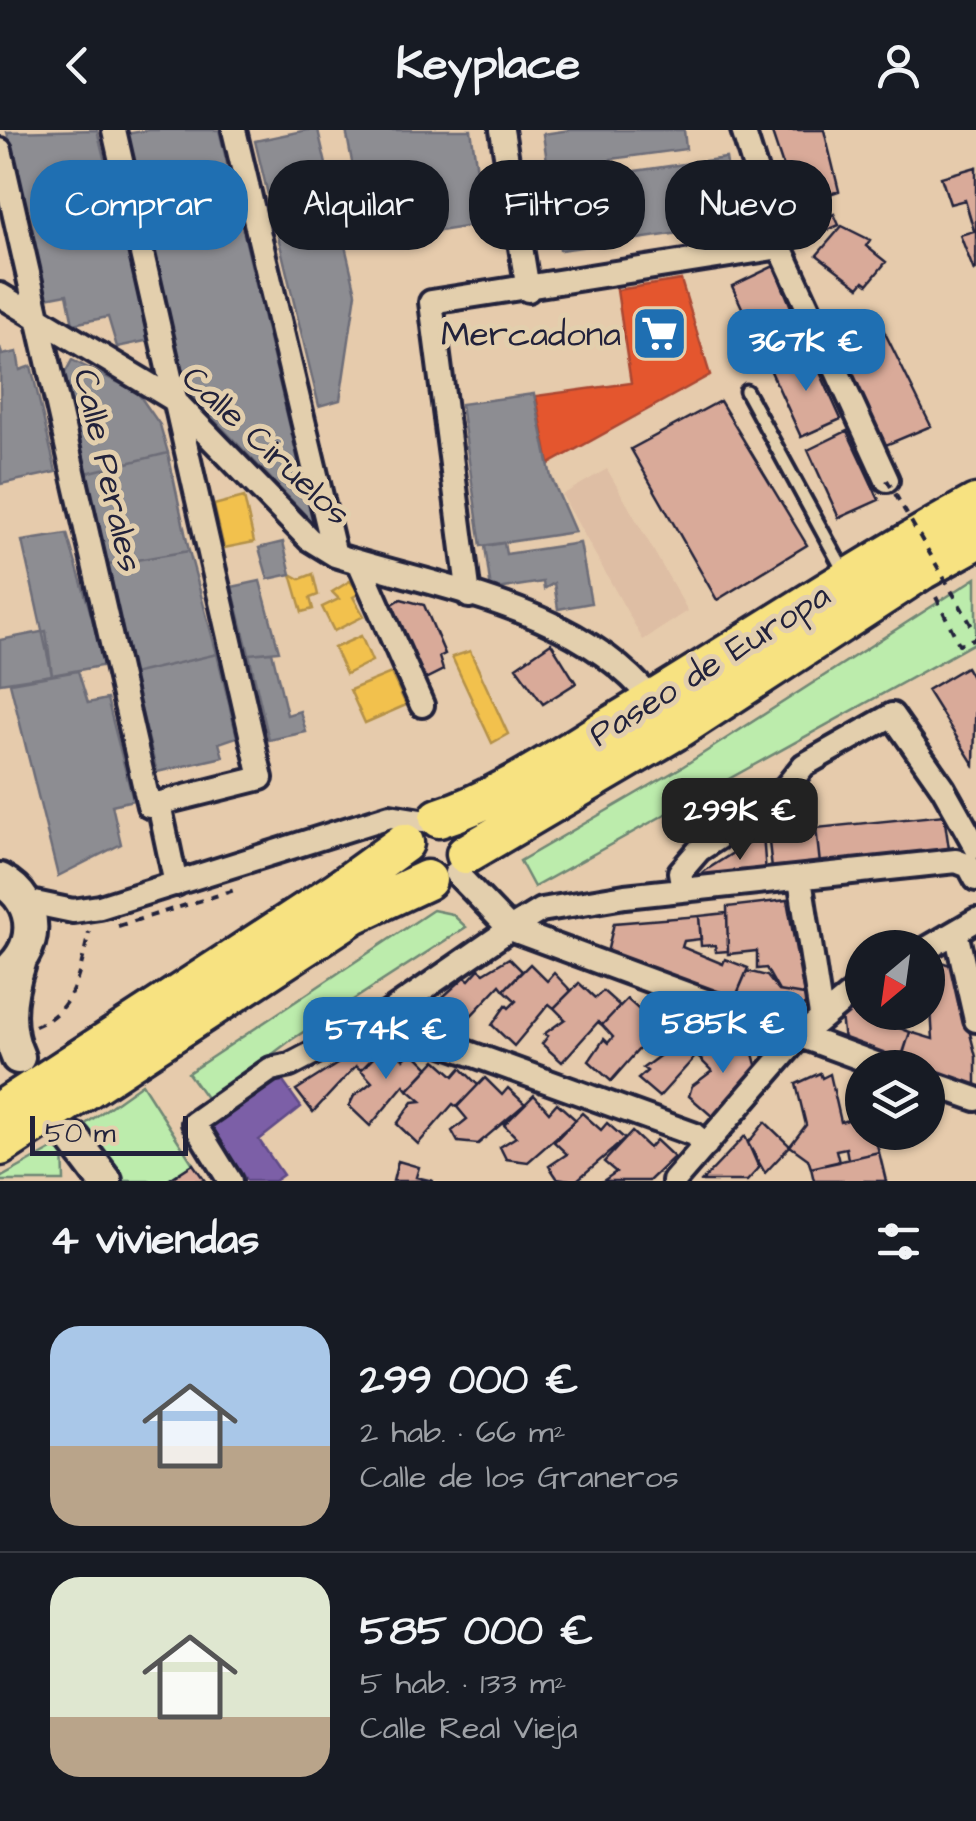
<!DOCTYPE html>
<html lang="es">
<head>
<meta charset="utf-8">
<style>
	:root { --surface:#171b24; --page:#242831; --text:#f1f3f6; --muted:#9ea1a6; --line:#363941; --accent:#1f6fb2 }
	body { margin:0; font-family:"Architects Daughter",sans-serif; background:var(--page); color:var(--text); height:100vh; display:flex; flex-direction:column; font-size:38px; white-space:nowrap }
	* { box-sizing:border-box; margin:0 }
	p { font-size:32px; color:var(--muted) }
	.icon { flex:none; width:55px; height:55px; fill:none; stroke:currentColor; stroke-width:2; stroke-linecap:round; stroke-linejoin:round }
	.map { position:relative; height:1051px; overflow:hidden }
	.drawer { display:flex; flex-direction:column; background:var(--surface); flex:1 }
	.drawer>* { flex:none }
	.top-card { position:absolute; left:30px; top:30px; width:918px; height:90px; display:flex; gap:20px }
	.needle { width:65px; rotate:209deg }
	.controls { position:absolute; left:845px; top:800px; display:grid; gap:20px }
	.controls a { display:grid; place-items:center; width:100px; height:100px; border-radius:50%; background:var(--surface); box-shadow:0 2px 8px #0004; font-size:50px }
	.scale { position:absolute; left:30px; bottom:25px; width:158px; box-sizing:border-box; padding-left:10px; border:5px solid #22223b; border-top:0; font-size:28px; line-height:35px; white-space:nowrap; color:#22223b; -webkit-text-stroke:8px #e3cfad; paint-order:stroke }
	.price { position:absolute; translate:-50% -85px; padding:0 22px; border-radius:20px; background:var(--accent); color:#fff; font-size:32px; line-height:65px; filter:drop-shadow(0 2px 5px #0008) }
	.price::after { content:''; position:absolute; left:50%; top:60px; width:30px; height:22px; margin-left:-15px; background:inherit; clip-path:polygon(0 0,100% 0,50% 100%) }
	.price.on { background:#222; color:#fff }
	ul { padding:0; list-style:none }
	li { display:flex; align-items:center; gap:30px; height:250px; padding:0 50px }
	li+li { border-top:2px solid var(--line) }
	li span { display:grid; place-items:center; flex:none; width:280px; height:200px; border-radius:30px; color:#555 }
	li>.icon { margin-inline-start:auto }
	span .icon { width:120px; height:120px; fill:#fffc; stroke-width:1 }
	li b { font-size:42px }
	h2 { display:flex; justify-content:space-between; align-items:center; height:120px; padding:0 50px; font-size:42px }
	.tag { padding:0 35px; border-radius:40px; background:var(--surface); box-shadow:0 2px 8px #0004; font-size:35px; line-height:90px }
	.tag.on { background:var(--accent); color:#fff }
	header { display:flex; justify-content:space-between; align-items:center; height:130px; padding:0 50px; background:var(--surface); font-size:45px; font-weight:800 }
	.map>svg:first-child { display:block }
	.built { fill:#debea4 }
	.green { fill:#bcecac; stroke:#6f8774; stroke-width:2.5 }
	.homes { fill:#f2c14e; stroke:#b49148; stroke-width:2.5 }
	.shops { fill:#e4572e; stroke:#aa4732; stroke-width:2.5 }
	.offices { fill:#7b5ea7; stroke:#604c87; stroke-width:2.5 }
	.industry { fill:#8d8d92; stroke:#6d6d78; stroke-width:2.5 }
	.building { fill:#d9aa99; stroke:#22223b; stroke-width:2.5 }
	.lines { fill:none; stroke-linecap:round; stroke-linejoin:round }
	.service-casing { stroke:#22223b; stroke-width:19 }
	.minor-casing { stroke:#22223b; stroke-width:30 }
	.secondary-casing { stroke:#22223b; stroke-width:40 }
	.primary-casing { stroke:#22223b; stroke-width:45 }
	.path { stroke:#22223b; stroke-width:4; stroke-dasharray:8 8; stroke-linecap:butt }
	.service { stroke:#e3cfad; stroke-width:11 }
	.minor { stroke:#e3cfad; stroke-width:22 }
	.secondary { stroke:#e3cfad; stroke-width:32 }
	.primary { stroke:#f7e281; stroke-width:38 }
	.path-bridge { stroke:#22223b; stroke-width:4; stroke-dasharray:8 8; stroke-linecap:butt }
	.labels { text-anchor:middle; stroke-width:10; stroke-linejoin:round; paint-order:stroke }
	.poi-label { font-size:35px; fill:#22223b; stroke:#e3cfad; text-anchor:end }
	.street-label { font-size:35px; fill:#22223b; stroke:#e3cfad }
</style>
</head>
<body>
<header><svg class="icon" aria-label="back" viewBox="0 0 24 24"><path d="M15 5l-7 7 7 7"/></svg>Keyplace<svg class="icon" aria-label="person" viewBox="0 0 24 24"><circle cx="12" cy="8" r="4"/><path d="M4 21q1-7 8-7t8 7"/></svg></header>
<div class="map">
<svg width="976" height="1051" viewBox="0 0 976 1051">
	<rect width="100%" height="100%" fill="#e6cbac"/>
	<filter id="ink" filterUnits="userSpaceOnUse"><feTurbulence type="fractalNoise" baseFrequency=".01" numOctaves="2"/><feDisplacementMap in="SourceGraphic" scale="20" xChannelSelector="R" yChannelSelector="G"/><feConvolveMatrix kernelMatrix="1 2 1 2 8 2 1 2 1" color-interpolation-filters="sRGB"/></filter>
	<g filter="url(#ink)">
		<path class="built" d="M607,339L688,481L643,510L562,365Z"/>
		<path class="green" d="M976,448V512L534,757L520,731L682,637Z
			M433,780L452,784L466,797L291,910L209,972L188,943Z
			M142,954L193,1034L167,1051H122L84,995Z
			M63,1013L64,1051H0V1048Z"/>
		<path class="homes" d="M244,367L254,412L224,418L214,375Z
			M291,444L300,449L313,444L318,465L310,468L313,479L302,482Z
			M350,451L360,463L353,467L364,486L334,501L322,477L339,469L332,462Z
			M361,506L372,531L346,544L334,518Z
			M470,521L508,604L492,613L452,527Z
			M391,543L406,575L365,593L350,560Z"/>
		<path class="shops" d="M681,150L710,245L549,334L536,266L631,253L617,160Z"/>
		<path class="offices" d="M281,949L301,977L259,1010L283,1045L274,1051H247L210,997Z"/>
		<path class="industry" d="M97,0L150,210L117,217L108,187L73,194L67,164L46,168L7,2Z
			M149,0H219L313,393L187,261L126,4Z
			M307,0H318L356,163L340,270L319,276L255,11Z
			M346,0H471L485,94L367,112Z
			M570,0H684L686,19L611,29L614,44L726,28L736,95L560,120L543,4Z
			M0,217L2,225L17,222L20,240L31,236L56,342L1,354Z
			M72,230L137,262L160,295L168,323L86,343L63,247Z
			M534,264L551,347L575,402L481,416L461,274Z
			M168,323L189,421L107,435L86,343Z
			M67,404L106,535L52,545L22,411Z
			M283,412L291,444L268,449L259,418Z
			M504,413L506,424L580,413L591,473L558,479L554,453L544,459L543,452L491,460L485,416Z
			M189,421L217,524L132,544L107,435Z
			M260,451L279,521L249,524L232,457Z
			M46,501L52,545L0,553V510Z
			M272,522L287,585L300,581L306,602L269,610L249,524Z
			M217,524L237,607L219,613L223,627L157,642L132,544Z
			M78,541L88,573L107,569L133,670L112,675L121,714L58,746L10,553Z"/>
		<path class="building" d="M771,0H824L839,61L796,75Z
			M976,37V140L974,141L960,105L974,101L965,70L950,74L941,47Z
			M834,84L839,95L819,104L815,93Z
			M842,96L870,110L866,116L886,132L868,154L864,151L859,157L817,125Z
			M774,136L803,206L764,225L732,156Z
			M876,185L931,296L886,315L831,204Z
			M810,220L841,289L801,307L770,239Z
			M720,271L807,415L717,470L631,319Z
			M847,301L879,370L839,388L808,320Z
			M401,469L424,475L445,524L439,527L443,540L423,550L391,475Z
			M551,513L576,553L543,574L516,537Z
			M966,537L976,554L974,635L927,560Z
			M944,685L949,719L820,734L816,698Z
			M816,698L820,734L772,739L768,703Z
			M763,704L766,744L709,752L703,742Z
			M787,770L804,865L779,861L766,838L757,839V821L728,824L727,777Z
			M727,783L728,821L716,822L715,815L701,816L699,786Z
			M699,786L701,809L684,811L682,817L723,834L725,829L748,838L734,871L607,823L614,793Z
			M509,828L522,841L504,860L500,855L462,895L434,875L465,847L469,850L479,839L484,843Z
			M938,831L953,836L976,927V955L968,962L928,948V938H898L910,902L933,909L928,836Z
			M530,834L547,851L554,843L571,861L554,878L549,874L514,916L492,895L506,875L509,878L516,871L504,860Z
			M747,841L767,846L779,861L804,865L807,873L782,892L734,871Z
			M579,853L595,868L603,861L620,876L602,895L598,892L562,932L542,914L548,906L544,904L565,889L554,878Z
			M627,869L645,885L653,877L670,894L651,913L647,910L611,951L589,931L604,909L608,913L613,907L602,895Z
			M862,872V882H901L905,891L894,896L910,902L899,937L845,918L841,886Z
			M678,886L694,903L702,894L717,911L700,929L696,926L659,967L638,949L647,941L643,938L662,924L651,913Z
			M723,906L745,921L752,920L758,942L713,987L689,966L692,956L712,941L700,929Z
			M372,912L381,920L361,940L356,936L313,982L296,960Z
			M387,914L404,929L412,921L429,938L408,960L404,955L370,996L349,976L354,966L372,952L361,940Z
			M436,930L454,946L461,938L478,955L457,977L453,974L418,1014L397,994L413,972L421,971L408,960Z
			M820,943L822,948L830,944L841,992L862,986V1002H873L879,1022L848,1029L846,1018L836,1020L839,1032L811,1038L808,1029L790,1016L806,995L796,954Z
			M485,948L502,965L508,958L525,974L478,1014L458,1012L452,1001L467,989L457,977Z
			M534,965L549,982L557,973L576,990L528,1032L506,1029L500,1017L516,1007L504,995Z
			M582,983L601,1000L607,993L625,1009L576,1051L557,1048L549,1036L567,1024L554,1012Z
			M765,992L790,1016L765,1043L748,1013Z
			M632,1002L649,1018L656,1010L674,1027L649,1051H603L616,1042L604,1032Z
			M745,1006L759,1038L747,1051H702Z
			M879,1022L886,1051H814L811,1038Z
			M398,1031L419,1037L416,1047L433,1051H393Z
			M193,1034L205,1051H167Z"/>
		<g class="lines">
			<defs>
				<path id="service" d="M746,261L845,443"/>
				<path id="minor" d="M234,0L335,425
					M502,0L528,160
					M743,0L780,117L887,350
					M0,20L149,676L261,648L114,0
					M0,165L173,269L309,409L335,425C444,459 579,478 653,571
					M359,432L422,575
					M469,466L431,172L780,117
					M159,674L176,754
					M456,743L510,799L541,780L625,766L956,731L969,736L976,749
					M800,749L821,885
					M683,760L680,742L699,720L775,671L804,635L892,585L943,658L976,717
					M25,771L73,781L100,777L390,686L421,691
					M956,802L976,890
					M928,818L976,790
					M384,886L402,899L693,1004L706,1015
					M928,952L976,969
					M230,1051L194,993L271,939L290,935L384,886L510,799L887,938
					M674,1051L799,907L862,855"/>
				<path id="secondary" d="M0,750C41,772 40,823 0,847
					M18,927C4,897 8,864 19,833
					M74,1010L105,1051"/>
				<path id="primary" d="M439,688C498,669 554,631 606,599C730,525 849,444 976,374
					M466,724L675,601L922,440L976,410
					M0,981L339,760L404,713
					M0,1016L354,784L427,750"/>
			</defs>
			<use href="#service" class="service-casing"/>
			<use href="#minor" class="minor-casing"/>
			<use href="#secondary" class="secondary-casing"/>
			<use href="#primary" class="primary-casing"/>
			<path class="path" d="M936,467L959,514L976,508
				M118,796L238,759
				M35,896C76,881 80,839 89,802"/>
			<use href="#service" class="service"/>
			<use href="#minor" class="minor"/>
			<use href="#secondary" class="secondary"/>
			<use href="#primary" class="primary"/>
			<path class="path-bridge" d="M887,350L976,503"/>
		</g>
	</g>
	<defs>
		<symbol id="supermarket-square" viewBox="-11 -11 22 22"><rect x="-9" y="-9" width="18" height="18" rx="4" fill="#1f6fb2" stroke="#e3cfad"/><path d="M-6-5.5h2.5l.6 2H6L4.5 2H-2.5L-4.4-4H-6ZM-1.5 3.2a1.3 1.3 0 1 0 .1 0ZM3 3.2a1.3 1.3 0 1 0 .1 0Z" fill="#fff"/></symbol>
	</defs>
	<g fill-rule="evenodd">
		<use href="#supermarket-square" x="628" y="172" width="63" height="63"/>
	</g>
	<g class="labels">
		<g class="poi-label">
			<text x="621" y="215">Mercadona</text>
		</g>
		<g class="street-label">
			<text transform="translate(267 315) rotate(43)" y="12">Calle Ciruelos</text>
			<text transform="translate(109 340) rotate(77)" y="12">Calle Perales</text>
			<text transform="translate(709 534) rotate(-32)" y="12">Paseo de Europa</text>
		</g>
	</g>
</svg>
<div class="controls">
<a><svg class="needle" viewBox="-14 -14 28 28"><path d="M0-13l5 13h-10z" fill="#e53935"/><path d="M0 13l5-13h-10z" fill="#9ea1a6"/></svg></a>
<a><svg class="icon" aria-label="layers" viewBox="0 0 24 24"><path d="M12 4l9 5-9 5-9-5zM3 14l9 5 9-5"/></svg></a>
</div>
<div class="scale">50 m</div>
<b class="price" style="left:806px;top:264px">367K €</b>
<b class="price on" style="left:740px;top:733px">299K €</b>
<b class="price" style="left:723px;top:946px">585K €</b>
<b class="price" style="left:386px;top:952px">574K €</b>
<div class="top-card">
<a class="tag on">Comprar</a>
<a class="tag">Alquilar</a>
<a class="tag">Filtros</a>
<a class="tag">Nuevo</a>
</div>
</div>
<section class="drawer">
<h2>4 viviendas<svg class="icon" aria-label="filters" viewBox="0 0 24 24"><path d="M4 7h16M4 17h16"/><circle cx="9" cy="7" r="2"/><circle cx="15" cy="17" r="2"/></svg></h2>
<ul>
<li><span style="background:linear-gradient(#a9c7e8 60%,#b9a48a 0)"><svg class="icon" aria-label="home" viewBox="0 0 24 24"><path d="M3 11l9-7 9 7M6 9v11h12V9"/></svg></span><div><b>299 000 €</b><p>2 hab. · 66 m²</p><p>Calle de los Graneros</p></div></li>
<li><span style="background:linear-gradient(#dfe7d0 70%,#b9a48a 0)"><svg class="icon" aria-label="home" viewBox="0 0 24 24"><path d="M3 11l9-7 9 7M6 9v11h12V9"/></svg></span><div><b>585 000 €</b><p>5 hab. · 133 m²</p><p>Calle Real Vieja</p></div></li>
</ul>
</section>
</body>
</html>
